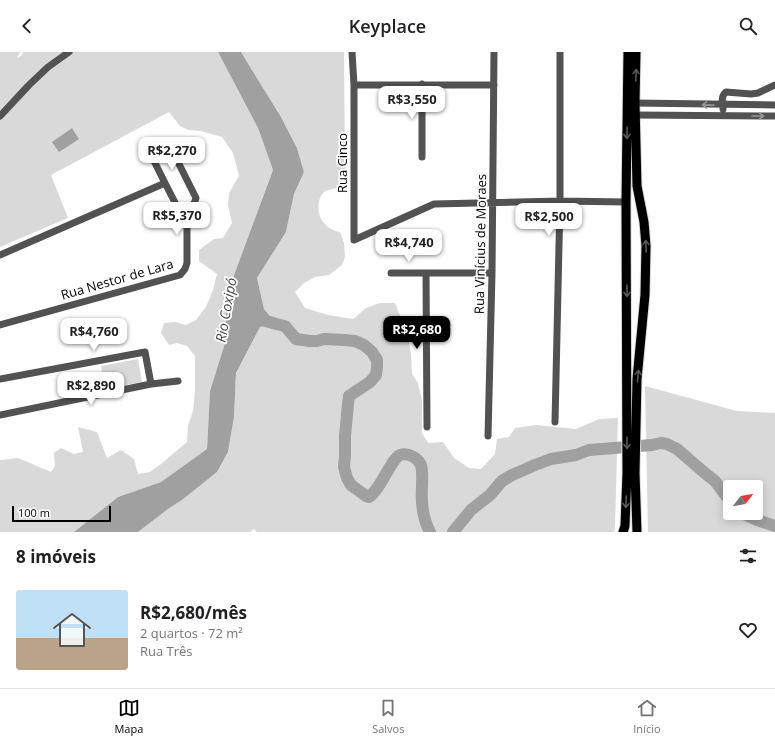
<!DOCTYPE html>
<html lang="pt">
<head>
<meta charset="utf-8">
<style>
	:root { --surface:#fff; --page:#f6f6f6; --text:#202124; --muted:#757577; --line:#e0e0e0; --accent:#000 }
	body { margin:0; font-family:"Open Sans",sans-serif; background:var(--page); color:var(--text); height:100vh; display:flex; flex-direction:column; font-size:15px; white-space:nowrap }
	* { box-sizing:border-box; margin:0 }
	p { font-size:13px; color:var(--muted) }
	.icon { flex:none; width:22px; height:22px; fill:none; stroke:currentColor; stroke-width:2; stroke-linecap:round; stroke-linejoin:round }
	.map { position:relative; height:480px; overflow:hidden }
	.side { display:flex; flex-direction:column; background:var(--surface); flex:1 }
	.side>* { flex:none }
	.needle { width:26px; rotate:59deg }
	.controls { position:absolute; left:723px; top:428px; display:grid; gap:8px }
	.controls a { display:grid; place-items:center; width:40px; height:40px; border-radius:4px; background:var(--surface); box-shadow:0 2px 10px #0003; font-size:20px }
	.scale { position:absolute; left:12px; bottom:10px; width:99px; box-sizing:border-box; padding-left:4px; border:2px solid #000; border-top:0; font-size:11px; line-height:14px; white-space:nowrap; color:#000; -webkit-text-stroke:3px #fff; paint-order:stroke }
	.price { position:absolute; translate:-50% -34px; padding:0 9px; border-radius:8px; background:#fff; color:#222; font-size:13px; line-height:26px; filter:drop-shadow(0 1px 2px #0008) }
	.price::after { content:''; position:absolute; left:50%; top:24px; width:12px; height:9px; margin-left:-6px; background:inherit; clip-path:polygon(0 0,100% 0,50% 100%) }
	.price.active { background:var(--accent); color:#fff }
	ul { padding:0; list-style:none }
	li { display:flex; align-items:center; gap:12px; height:100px; padding:0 16px }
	li span { display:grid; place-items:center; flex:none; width:112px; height:80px; border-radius:4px; color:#555 }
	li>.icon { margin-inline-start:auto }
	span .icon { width:48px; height:48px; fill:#fffc; stroke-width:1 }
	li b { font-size:17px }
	h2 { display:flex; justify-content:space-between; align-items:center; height:48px; padding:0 16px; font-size:17px }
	header { display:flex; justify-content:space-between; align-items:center; height:52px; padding:0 16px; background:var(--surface); font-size:18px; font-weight:600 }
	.tab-bar { display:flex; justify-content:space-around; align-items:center; height:56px; border-top:1px solid var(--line); background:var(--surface); font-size:11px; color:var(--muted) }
	.tab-bar a { display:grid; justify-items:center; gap:2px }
	.tab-bar .active { color:var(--accent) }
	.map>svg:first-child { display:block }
	.green { fill:#d9d9d9; fill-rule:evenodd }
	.water { fill:#a0a0a0 }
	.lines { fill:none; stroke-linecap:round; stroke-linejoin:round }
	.river { stroke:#a0a0a0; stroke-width:12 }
	.major-casing { stroke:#dbdbdb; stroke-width:11 }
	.minor { stroke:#525252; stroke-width:7 }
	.major { stroke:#000; stroke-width:9 }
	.oneway { stroke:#595959 }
	.oneway2 { stroke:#979797 }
	.labels { text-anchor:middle; stroke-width:3.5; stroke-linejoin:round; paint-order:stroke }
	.street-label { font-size:13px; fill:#000; stroke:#fff }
	.water-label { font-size:14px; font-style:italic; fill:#414141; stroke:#fff }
</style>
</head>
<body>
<header><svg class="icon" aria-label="back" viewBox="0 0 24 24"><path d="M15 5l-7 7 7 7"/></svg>Keyplace<svg class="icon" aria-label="search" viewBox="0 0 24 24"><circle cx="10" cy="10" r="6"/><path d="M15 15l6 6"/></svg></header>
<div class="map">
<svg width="775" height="480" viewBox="0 0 775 480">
	<rect width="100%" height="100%" fill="#fff"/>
	<path class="green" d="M0,0H20L17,6L22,3L23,0H218L258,76L273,118L230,234L226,262L225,291L210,339L207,397L161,430L118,445L74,480H0V408L18,406L51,420L55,414L54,401L61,396L74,402L83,400L78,375L97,380L107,406L121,398L134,407L138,422L150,420L161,412L187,390L188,374L193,359L195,339V304L187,294L177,291L169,293L161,281L164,271L175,270L186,273L196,268L206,255L213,238L217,222L199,209V198L214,187L223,186L232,171L228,153L229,141L239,124L233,101L222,85L201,79L188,78L180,74L169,60L51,123L68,166L0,195Z
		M241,0H344L345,122L337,136C335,137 331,137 328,138C316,142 316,163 324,171C328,176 334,179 340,180L344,191L345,205L342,213L329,223L315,225L304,231L295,240L305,256L328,263L353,267L366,256L380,251H395L407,280L411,302L412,322L418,331L422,348V381L428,391L443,390L454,406L469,416L481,417L495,402L497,387L509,385L515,376L536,373L576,377L599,367L618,366L615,474L614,480H257L254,477L250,480H138L168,457L182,448L217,420L228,400L234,365L236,321L260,275L264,257L257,226L286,180L294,142L304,120L297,96L281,65Z
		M138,307L142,330L105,337L101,314Z
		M645,334L737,359L775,361V480H648ZM730,435H756V461H730Z"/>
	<path class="water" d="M218,0H241L281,65L297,96L304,120L294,142L286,180L257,226L264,257L276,272L260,275L236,321L234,365L228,400L217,420L182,448L168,457L138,480H74L118,445L161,430L207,397L210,339L225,291L226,262L230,234L273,118L258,76Z
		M72,76L79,87L59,100L52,90Z"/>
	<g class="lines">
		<path class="river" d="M260,267L276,272L285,274L296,287L310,289H317L324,287L344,288L355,289L364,293L372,300L377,308V315L376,323L370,330L349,344L348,352L345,384V404L344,415L347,426L351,433L366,444L369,445C381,437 391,407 400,403C408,400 418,406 421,413C423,420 422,427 422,434C421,449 423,467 430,480
			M742,461L757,468L775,474
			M453,480L471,458L490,443L502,429L512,423L535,413L551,407L576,403L589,398L652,393L661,391L667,392L677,397L706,422L715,429L730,449"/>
		<defs>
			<path id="major" d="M636,0L635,51L637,134L644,170L646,194L645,243L637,327L635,421L637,480
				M623,480L625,474L627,421L626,150L628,0"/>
		</defs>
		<use href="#major" class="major-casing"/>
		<path class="minor" d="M352,0L354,33V188L434,152L560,149L626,150
			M354,33H494
			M635,51L775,53
			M723,57C723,51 720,45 726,40L751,42L758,41L775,33
			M635,63L775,64
			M0,64L29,33L48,15L69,0
			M422,105V32
			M165,131L154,109V103C160,97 163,96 172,98L196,146C193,156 190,159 180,161
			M0,203L165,131L187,174V211L185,217L180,223L0,273
			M391,221H492
			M426,221L427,375
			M0,327L145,300L151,332
			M0,363L151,332L178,329
			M555,370L560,149V0
			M488,384L492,221L494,0"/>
		<use href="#major" class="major"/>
	</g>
	<defs><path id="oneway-shaft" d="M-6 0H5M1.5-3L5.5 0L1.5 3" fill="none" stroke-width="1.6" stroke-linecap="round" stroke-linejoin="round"/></defs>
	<g class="oneway">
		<use href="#oneway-shaft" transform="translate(636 23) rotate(-88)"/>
		<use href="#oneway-shaft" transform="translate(627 81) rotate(91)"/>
		<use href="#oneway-shaft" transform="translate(646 194) rotate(-92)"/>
		<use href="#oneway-shaft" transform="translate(627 239) rotate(90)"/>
		<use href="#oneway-shaft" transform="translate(638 324) rotate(-85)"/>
		<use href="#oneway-shaft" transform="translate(627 391) rotate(90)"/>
		<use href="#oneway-shaft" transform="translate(626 450) rotate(93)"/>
	</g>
	<g class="oneway2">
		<use href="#oneway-shaft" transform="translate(708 53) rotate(-179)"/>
		<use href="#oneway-shaft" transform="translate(758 64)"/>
	</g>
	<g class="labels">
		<g class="street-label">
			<text transform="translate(342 111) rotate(-90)" y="5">Rua Cinco</text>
			<text transform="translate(480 192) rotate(-89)" y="5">Rua Vinícius de Moraes</text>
			<text transform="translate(117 227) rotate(-16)" y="5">Rua Nestor de Lara</text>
		</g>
		<g class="water-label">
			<text transform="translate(226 258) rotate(-80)" y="5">Rio Coxipó</text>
		</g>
	</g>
</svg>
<div class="controls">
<a><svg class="needle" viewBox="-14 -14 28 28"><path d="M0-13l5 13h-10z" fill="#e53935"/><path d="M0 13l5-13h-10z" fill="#757577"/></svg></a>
</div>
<div class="scale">100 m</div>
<b class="price" style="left:412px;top:68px">R$3,550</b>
<b class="price" style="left:172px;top:119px">R$2,270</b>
<b class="price" style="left:177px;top:184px">R$5,370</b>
<b class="price" style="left:549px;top:185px">R$2,500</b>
<b class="price" style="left:409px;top:211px">R$4,740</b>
<b class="price active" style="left:417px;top:298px">R$2,680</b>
<b class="price" style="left:94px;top:300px">R$4,760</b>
<b class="price" style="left:91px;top:354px">R$2,890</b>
</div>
<section class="side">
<h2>8 imóveis<svg class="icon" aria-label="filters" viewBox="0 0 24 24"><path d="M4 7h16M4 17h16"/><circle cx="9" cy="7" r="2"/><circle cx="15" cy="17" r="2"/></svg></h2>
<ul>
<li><span style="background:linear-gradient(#bfe0f5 60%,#b9a48a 0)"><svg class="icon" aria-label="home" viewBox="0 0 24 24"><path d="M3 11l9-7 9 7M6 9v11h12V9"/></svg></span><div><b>R$2,680/mês</b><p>2 quartos · 72 m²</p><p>Rua Três</p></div><svg class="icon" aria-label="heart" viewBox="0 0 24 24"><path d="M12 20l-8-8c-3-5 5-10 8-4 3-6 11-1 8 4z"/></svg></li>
</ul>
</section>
<nav class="tab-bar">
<a class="active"><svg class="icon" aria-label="map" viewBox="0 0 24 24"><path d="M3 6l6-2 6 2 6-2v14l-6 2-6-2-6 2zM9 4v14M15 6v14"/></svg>Mapa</a>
<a><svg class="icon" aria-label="saved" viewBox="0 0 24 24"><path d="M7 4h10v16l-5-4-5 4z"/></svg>Salvos</a>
<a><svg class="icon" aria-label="home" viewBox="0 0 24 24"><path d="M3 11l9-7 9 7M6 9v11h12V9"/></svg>Início</a>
</nav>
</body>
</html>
